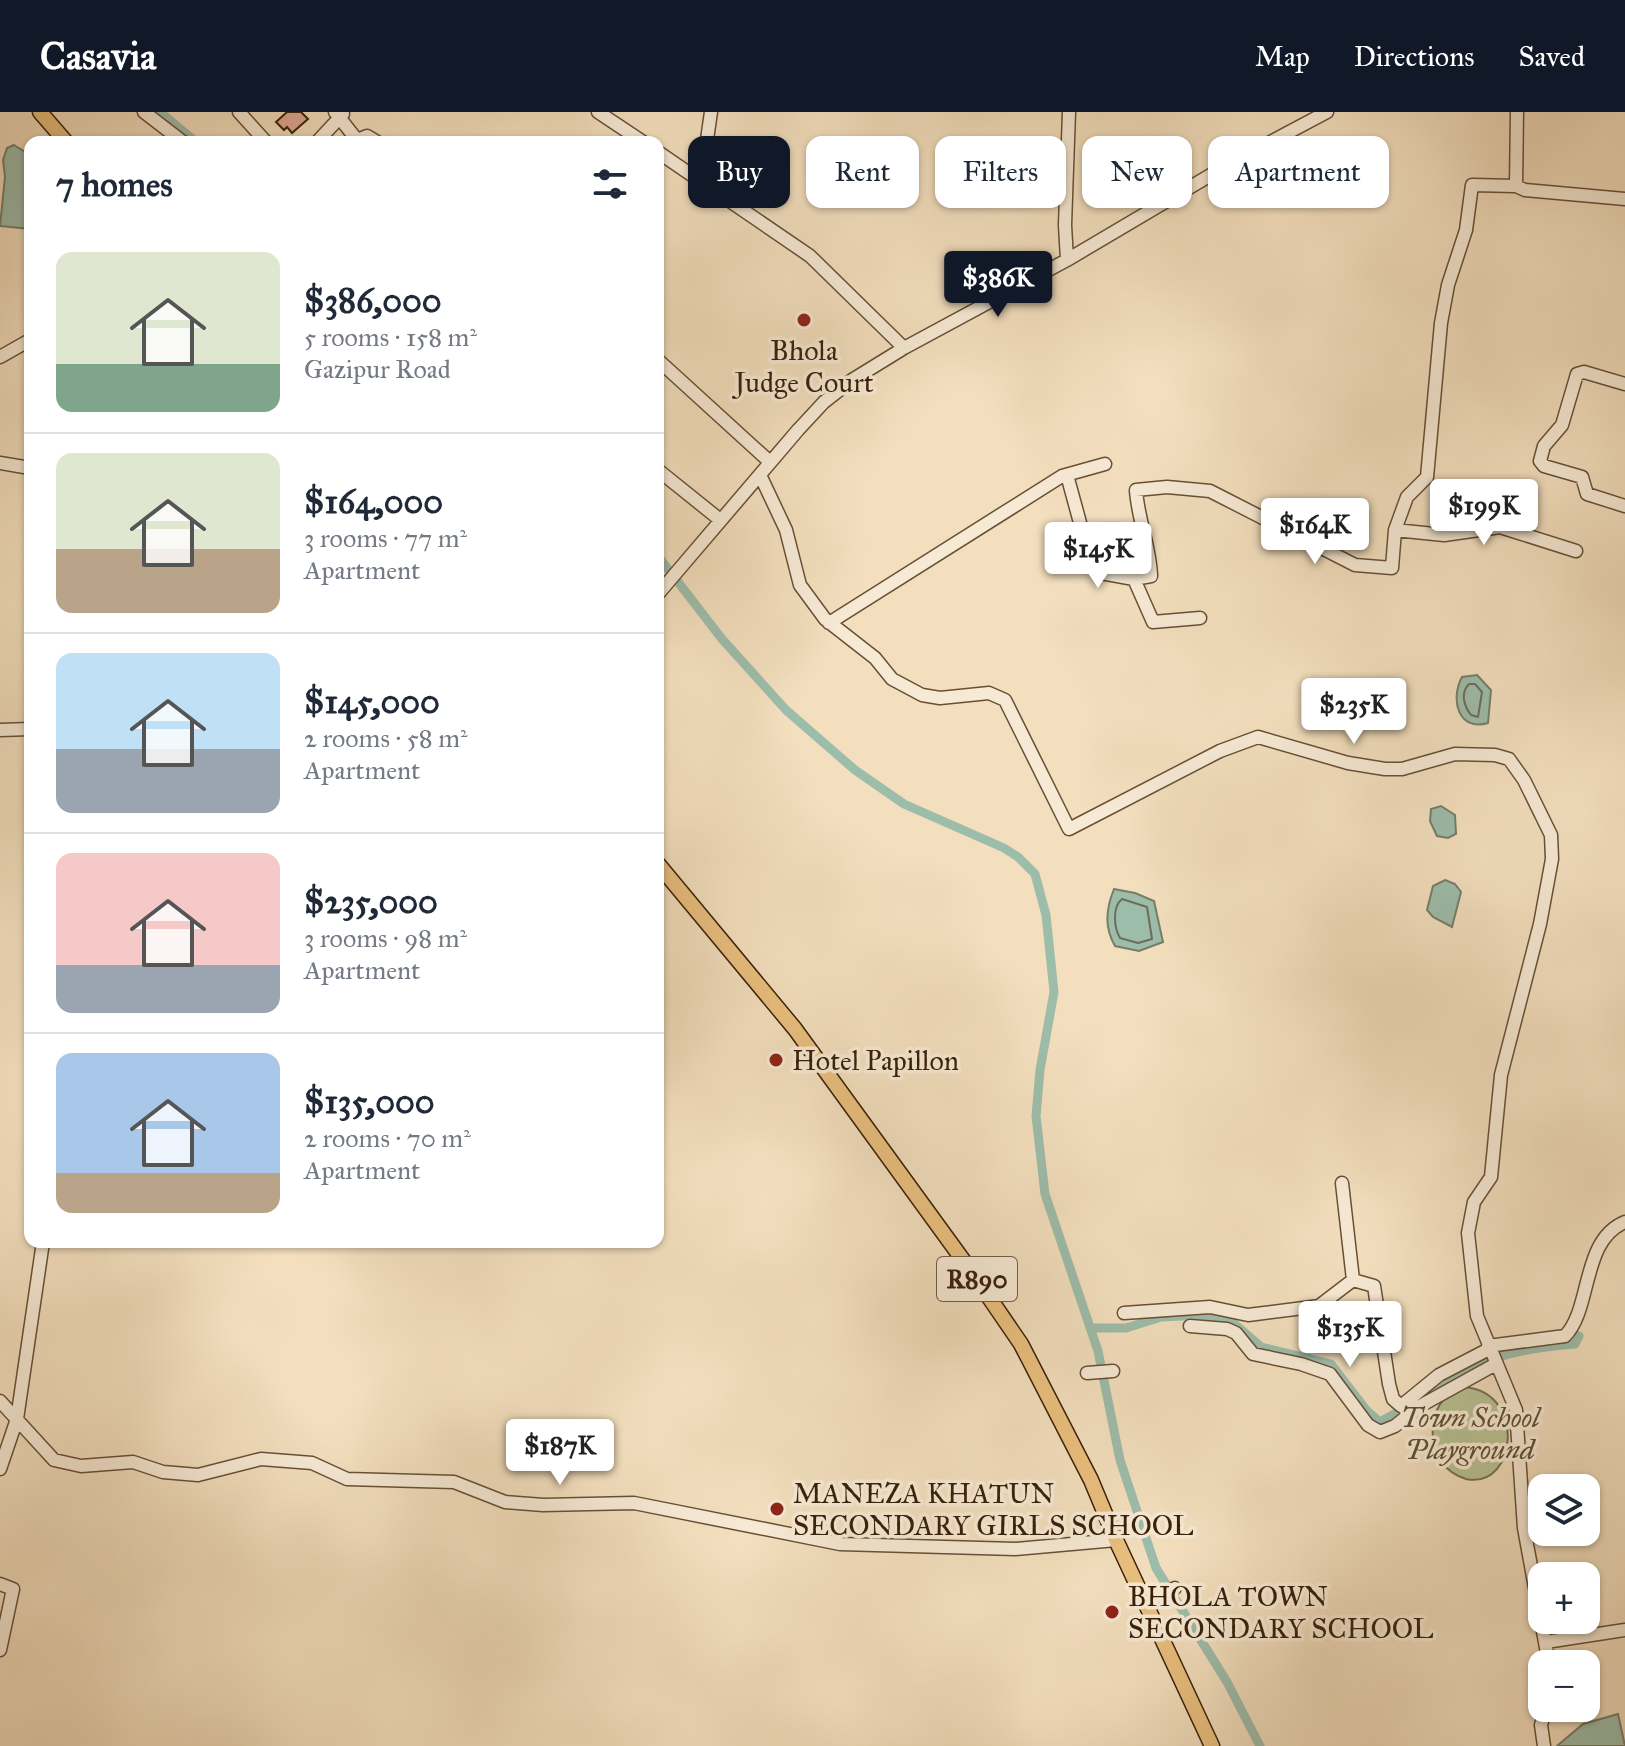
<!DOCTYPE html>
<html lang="en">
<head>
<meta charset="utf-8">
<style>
	:root { --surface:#fff; --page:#f6f6f7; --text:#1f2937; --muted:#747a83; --line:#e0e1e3; --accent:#111827 }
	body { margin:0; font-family:"IM FELL Great Primer",serif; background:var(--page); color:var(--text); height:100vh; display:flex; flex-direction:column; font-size:30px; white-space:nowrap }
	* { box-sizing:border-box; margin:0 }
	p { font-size:26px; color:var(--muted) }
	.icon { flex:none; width:44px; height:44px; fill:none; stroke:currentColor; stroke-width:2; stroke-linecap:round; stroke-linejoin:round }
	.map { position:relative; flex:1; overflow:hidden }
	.side { position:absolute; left:24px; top:24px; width:640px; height:1112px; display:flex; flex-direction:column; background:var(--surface); border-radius:16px; box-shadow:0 2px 6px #0004 }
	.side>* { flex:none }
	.top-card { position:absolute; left:688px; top:24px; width:760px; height:72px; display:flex; gap:16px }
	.fabs { position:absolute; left:1528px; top:1362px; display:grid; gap:16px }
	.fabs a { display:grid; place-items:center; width:72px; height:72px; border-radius:16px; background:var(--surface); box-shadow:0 2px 6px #0004; font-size:40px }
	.price { position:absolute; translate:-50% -68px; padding:0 18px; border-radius:8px; background:#fff; color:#222; font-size:26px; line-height:52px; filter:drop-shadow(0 2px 4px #0008) }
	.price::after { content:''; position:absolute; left:50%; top:48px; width:24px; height:18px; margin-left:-12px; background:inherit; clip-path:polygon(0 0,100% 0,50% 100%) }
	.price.active { background:var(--accent); color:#fff }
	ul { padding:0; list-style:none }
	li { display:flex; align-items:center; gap:24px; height:200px; padding:0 32px }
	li+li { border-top:2px solid var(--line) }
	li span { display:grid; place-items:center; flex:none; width:224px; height:160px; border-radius:16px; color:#555 }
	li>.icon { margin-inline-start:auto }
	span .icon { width:96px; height:96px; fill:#fffc; stroke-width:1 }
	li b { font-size:34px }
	h2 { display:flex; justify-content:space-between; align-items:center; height:96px; padding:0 32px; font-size:34px }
	.tag { padding:0 28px; border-radius:16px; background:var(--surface); box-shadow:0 2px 6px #0004; font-size:28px; line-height:72px }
	.tag.active { background:var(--accent); color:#fff }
	header { display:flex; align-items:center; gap:48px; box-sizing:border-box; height:112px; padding:0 40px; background:var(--accent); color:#fff }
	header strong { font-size:38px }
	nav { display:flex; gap:44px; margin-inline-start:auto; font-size:28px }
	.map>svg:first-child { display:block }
	.green { fill:#b8c294; stroke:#78704e; stroke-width:2 }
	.water { fill:#9dbdab; stroke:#757e6a; stroke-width:2 }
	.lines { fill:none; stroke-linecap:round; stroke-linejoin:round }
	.shore { stroke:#6a6e5a; stroke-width:2 }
	.canal { stroke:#9dbdab; stroke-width:9 }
	.building { fill:#e0a894; stroke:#381f08; stroke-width:2 }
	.minor-casing { stroke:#674f36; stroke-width:15 }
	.major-casing { stroke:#381f08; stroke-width:17 }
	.minor { stroke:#f7ead5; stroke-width:12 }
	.major { stroke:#eac07f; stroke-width:14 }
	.poi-dot { fill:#8f2418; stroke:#f7ead5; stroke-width:3 }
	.labels { text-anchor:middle; stroke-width:7; stroke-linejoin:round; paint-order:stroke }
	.shield { fill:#f7ead5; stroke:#715c46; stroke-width:2 }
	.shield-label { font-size:26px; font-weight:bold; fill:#381f08 }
	.poi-label { font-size:28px; fill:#381f08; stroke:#f7ead5; text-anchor:start }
	.park-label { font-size:28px; font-style:italic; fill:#5e5032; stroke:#f7ead5 }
</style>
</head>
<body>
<header>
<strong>Casavia</strong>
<nav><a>Map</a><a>Directions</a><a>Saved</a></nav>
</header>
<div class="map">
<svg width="1625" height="1634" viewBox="0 0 1625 1634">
	<rect width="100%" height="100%" fill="#f3dfbe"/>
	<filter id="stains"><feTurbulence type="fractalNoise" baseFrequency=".0025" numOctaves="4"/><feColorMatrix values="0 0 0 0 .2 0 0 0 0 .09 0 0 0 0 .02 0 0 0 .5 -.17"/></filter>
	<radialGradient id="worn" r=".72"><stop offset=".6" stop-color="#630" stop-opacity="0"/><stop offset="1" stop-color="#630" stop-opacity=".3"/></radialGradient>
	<path class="green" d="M1459,1275C1527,1274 1519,1378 1466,1367C1456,1364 1447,1358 1441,1349C1426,1323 1431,1290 1459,1275Z"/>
	<path class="water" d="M14,33L30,43V117L0,114L5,65L3,48L7,36Z
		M1477,563L1491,578L1488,611C1458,620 1450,587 1462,565Z
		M1441,694L1455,703L1456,722L1448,726L1437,724L1430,709L1431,697Z
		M1445,768L1455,772L1461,780L1452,815L1433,805L1427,798L1433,774Z
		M1114,777L1135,781L1154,789L1163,830L1139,839L1115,834C1104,815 1106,797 1114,777Z
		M1618,1602L1625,1634H1557L1583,1612Z"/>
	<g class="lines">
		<path class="shore" d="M1469,572H1475L1482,580L1478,605L1471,603C1464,594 1460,581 1469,572Z
			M1122,787L1147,795L1152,827L1138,831L1120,826C1114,816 1112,795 1122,787Z"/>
		<path class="canal" d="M160,0L196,30
			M658,444L722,527L786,598L855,658L904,692L1004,736L1018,745L1035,762L1046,803L1054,880L1040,958L1036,1004L1045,1082L1098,1239L1120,1348L1156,1456L1227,1570L1260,1634
			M1091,1216H1126L1161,1205L1204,1203L1231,1209L1261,1235L1331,1252L1367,1299L1380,1310L1409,1294
			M1424,1282C1470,1248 1519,1236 1575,1232L1579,1224"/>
	</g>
	<path class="building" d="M287,0H301L308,7L292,21L287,15L284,18L276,10Z"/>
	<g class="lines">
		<defs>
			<path id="minor" d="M144,0L183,30
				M239,0L266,30
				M335,0L357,28L367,24L377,30
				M598,0L643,30
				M1517,0L1516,74L1525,78L1625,87
				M317,30L343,2
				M658,40L810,144L904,236
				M701,69L711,0
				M1067,148L1065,113L1069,0
				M0,245L30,228
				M658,248L770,350
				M1625,272L1584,260L1577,262L1562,313L1544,334L1540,349L1544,354L1582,365L1587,382L1625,394
				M0,351L30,356
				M658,358L719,407
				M1067,363L1088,440L1101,461L1134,467L1153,510L1200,506
				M761,365L786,418L800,473L825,507L875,546L892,567L922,583L940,586L989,581L1005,588L1069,717L1220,639L1258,625L1348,651L1385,657H1402L1455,642L1495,643L1509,647L1524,668L1551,723L1552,747L1540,812L1501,963L1491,1065L1474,1090L1468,1121L1477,1204L1516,1298L1524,1416L1549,1552
				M1395,418L1444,423L1500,415L1576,439
				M1134,467L1151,464C1150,434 1138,408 1136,378L1167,375L1210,379L1355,453L1392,456L1395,418L1407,385L1427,365L1441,211L1448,173L1466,118L1472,73L1516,74
				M658,482L798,318L824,290L852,268L904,236L1067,148L1231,51L1327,0
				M829,511L1062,364L1105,352
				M0,618L30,617
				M1353,1168L1374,1174L1389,1272L1393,1287L1401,1294L1439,1263L1489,1237
				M1124,1201L1210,1195L1248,1203L1319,1194L1353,1168L1342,1071
				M1190,1214L1227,1217L1236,1221L1253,1242L1301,1252L1330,1262L1368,1313L1380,1320L1395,1314L1420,1294L1496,1252
				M1488,1234L1565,1224C1592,1197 1581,1128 1625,1110
				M1087,1261L1113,1259
				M0,1289L54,1348L81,1354L133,1350L163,1360L198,1363L261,1347L312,1351L347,1367L454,1370L505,1390L543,1393L634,1391L840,1432L1015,1437L1116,1428
				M0,1357L17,1307L43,1130
				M0,1472L13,1477L0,1538
				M1145,1491L1175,1476
				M1546,1530L1625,1518
				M1544,1634L1541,1613L1546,1596"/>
			<path id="major" d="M40,0L66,30
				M658,752L795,917L971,1159L1021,1232L1091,1368L1116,1428L1212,1634"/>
		</defs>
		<use href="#minor" class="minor-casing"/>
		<use href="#major" class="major-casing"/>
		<use href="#minor" class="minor"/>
		<use href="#major" class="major"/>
	</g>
	<g class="poi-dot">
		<circle cx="804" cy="208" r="8"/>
		<circle cx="776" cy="948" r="8"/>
		<circle cx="777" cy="1397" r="8"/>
		<circle cx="1112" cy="1500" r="8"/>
	</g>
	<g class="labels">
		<rect class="shield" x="937" y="1145" width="80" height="44" rx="6"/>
		<g class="shield-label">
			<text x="977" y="1176">R890</text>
		</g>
		<g class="poi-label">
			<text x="804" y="248" text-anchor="middle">Bhola<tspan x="804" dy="32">Judge Court</tspan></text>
			<text x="792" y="958">Hotel Papillon</text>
			<text x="793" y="1391">MANEZA KHATUN<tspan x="793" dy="32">SECONDARY GIRLS SCHOOL</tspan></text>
			<text x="1128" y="1494">BHOLA TOWN<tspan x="1128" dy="32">SECONDARY SCHOOL</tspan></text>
		</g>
		<g class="park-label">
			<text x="1470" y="1315">Town School<tspan x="1470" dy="32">Playground</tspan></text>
		</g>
	</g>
	<rect width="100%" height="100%" filter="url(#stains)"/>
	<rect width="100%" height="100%" fill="url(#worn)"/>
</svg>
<div class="fabs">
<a><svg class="icon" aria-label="layers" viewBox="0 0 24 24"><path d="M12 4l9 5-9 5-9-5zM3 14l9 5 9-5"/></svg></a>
<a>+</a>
<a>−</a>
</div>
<b class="price active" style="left:998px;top:207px">$386K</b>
<b class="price" style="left:1484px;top:435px">$199K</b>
<b class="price" style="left:1315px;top:454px">$164K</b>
<b class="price" style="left:1098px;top:478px">$145K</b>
<b class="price" style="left:1354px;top:634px">$235K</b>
<b class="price" style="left:1350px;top:1257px">$135K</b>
<b class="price" style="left:560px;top:1375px">$187K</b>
<div class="top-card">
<a class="tag active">Buy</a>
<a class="tag">Rent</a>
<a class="tag">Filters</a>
<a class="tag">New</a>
<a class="tag">Apartment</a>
</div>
<section class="side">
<h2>7 homes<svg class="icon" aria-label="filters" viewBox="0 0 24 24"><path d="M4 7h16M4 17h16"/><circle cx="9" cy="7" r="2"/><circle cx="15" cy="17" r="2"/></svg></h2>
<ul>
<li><span style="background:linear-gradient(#dfe7d0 70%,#7fa58c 0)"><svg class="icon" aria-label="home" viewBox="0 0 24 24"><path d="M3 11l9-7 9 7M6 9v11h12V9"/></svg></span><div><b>$386,000</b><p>5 rooms · 158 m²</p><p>Gazipur Road</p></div></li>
<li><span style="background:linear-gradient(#dfe7d0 60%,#b9a48a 0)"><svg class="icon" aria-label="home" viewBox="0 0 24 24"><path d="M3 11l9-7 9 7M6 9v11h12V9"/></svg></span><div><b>$164,000</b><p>3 rooms · 77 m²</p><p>Apartment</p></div></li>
<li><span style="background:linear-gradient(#bfe0f5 60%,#9aa5b1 0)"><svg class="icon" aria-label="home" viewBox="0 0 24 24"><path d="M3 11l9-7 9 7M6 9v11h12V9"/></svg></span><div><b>$145,000</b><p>2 rooms · 58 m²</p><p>Apartment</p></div></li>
<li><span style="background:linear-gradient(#f6c9c9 70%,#9aa5b1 0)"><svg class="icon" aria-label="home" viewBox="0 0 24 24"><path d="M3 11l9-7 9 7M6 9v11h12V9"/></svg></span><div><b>$235,000</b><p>3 rooms · 98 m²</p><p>Apartment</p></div></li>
<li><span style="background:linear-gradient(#a9c7e8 75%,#b9a48a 0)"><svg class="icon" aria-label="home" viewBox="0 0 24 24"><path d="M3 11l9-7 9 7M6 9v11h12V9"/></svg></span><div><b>$135,000</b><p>2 rooms · 70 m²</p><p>Apartment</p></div></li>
</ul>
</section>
</div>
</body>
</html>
